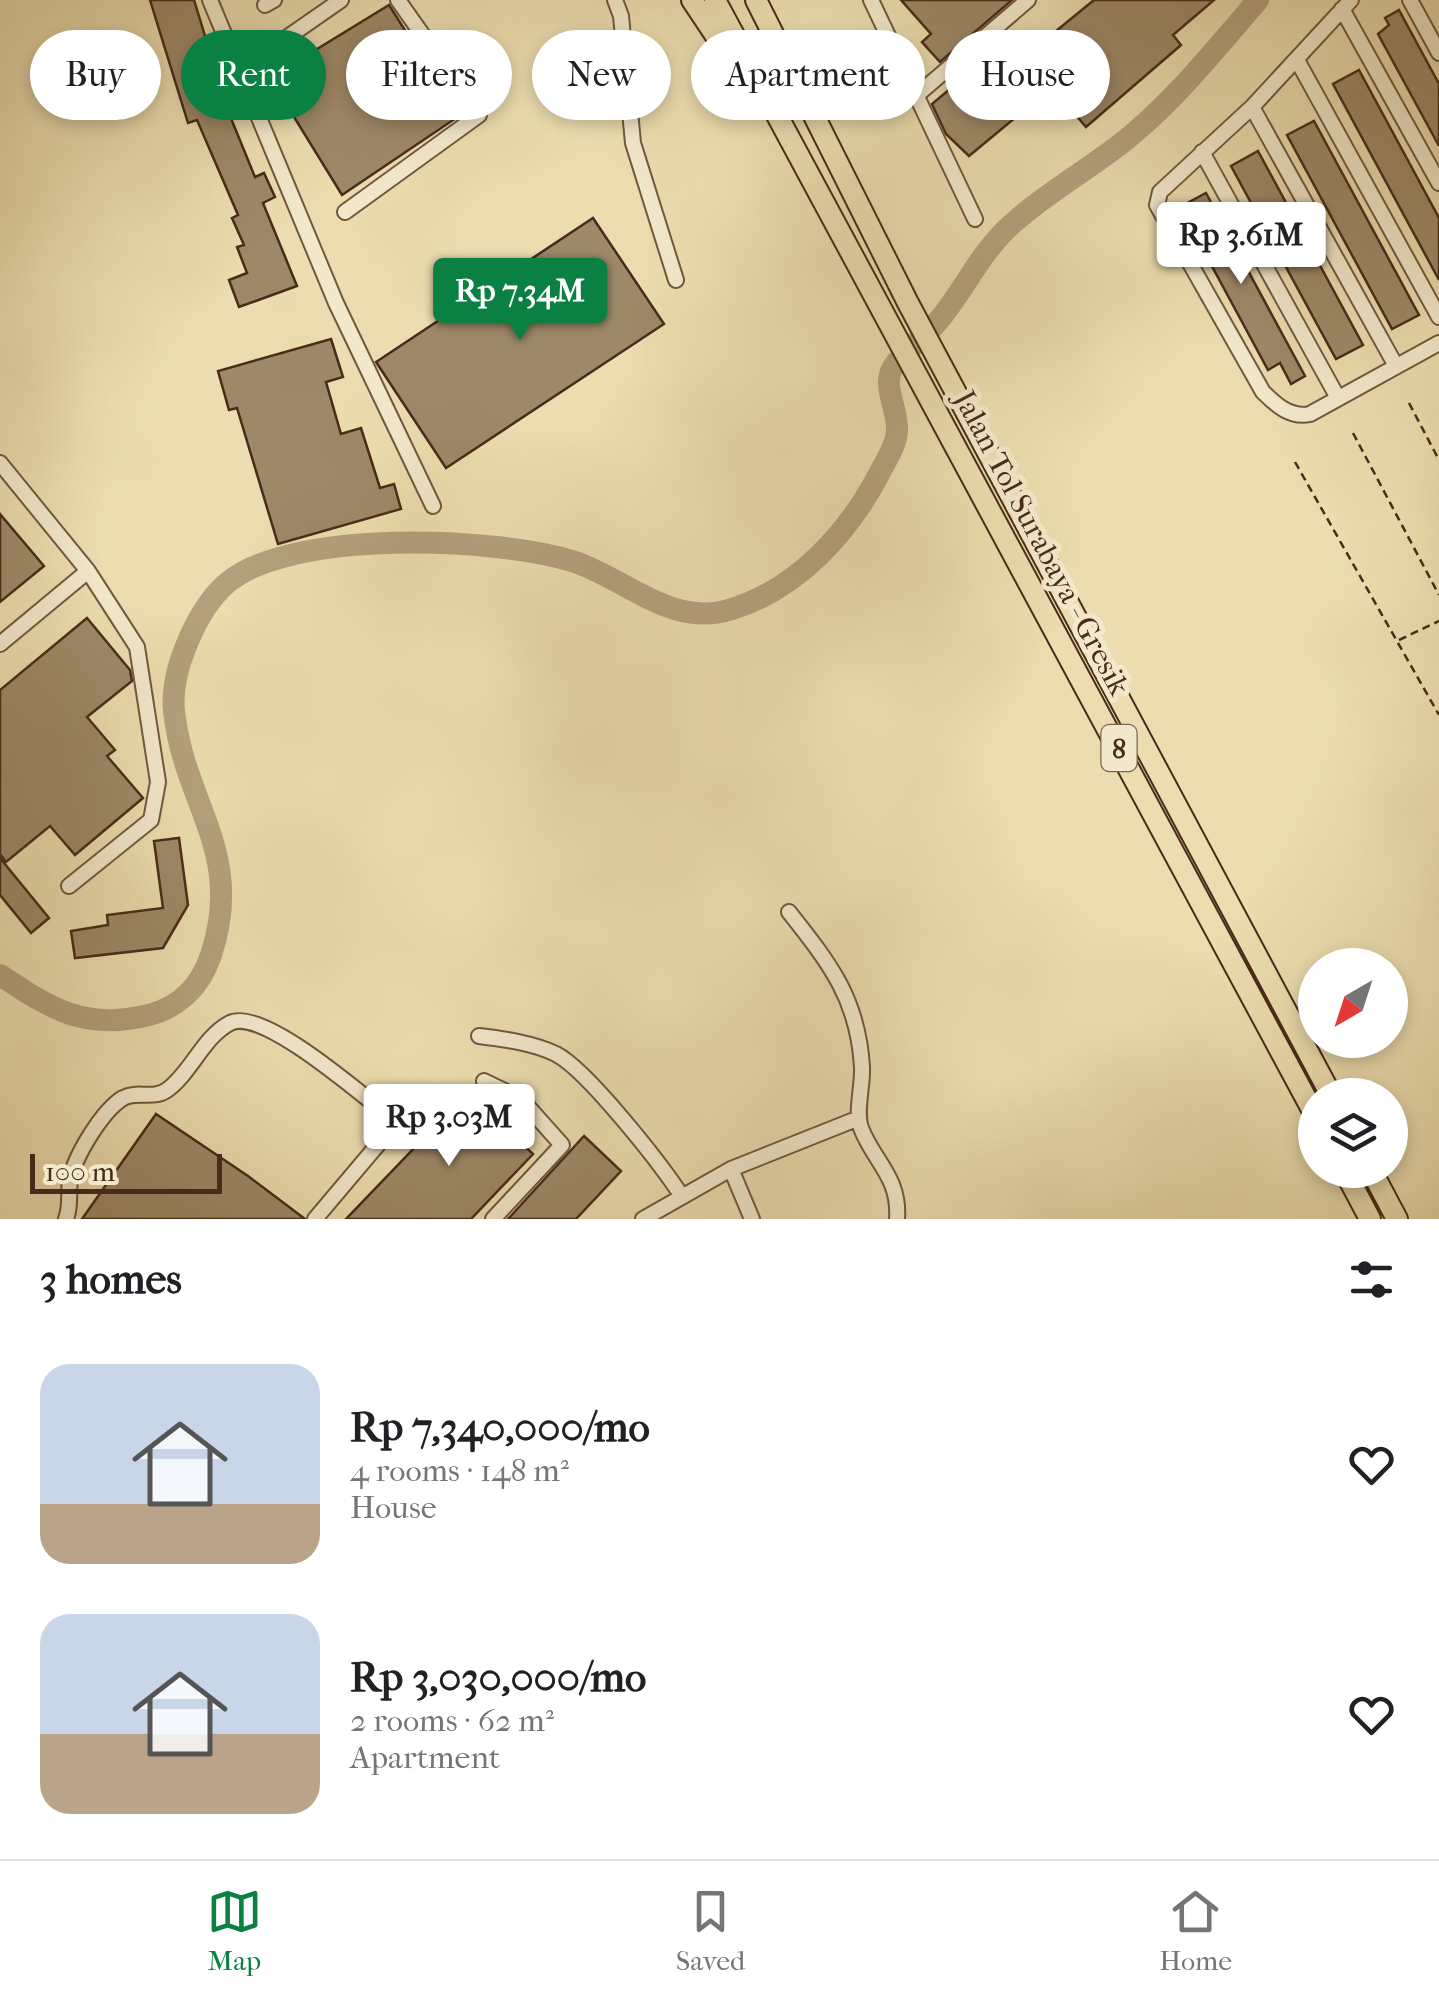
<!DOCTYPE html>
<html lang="en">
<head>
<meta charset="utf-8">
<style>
	:root { --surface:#fff; --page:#f2f2f2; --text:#202124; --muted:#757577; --line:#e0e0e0; --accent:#0b8043 }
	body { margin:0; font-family:"IM FELL French Canon",serif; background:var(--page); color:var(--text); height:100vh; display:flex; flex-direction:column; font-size:38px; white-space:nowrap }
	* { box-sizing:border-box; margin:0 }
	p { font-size:32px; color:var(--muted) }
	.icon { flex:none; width:55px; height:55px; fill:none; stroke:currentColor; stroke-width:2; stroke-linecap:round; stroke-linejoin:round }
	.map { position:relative; height:1219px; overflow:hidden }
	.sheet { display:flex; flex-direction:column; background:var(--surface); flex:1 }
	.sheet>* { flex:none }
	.banner { position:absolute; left:30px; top:30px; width:1380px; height:90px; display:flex; gap:20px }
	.needle { width:65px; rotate:219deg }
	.controls { position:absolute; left:1298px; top:948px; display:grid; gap:20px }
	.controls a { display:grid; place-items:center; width:110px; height:110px; border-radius:50%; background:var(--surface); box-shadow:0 5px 15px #0003; font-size:50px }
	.scale { position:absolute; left:30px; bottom:25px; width:192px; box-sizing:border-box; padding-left:10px; border:5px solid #482b19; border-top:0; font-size:28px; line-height:35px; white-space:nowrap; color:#482b19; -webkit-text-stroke:8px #f2e9cb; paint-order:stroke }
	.price { position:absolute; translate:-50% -85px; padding:0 22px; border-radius:10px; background:#fff; color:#222; font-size:32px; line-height:65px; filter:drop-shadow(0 2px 5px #0008) }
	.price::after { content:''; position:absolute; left:50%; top:60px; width:30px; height:22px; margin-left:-15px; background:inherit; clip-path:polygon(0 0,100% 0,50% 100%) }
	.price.selected { background:var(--accent); color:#fff }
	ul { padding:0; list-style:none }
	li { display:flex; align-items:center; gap:30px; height:250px; padding:0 40px }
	li span { display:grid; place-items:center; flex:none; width:280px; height:200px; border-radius:30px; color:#555 }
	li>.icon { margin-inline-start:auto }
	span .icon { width:120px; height:120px; fill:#fffc; stroke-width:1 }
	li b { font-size:42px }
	h2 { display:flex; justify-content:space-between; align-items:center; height:120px; padding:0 40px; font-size:42px }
	.chip { padding:0 35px; border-radius:45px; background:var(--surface); box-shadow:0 5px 15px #0003; font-size:35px; line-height:90px }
	.chip.selected { background:var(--accent); color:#fff }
	.tab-bar { display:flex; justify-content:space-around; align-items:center; height:140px; border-top:2px solid var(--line); background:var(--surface); font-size:28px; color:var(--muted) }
	.tab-bar a { display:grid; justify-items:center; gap:5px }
	.tab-bar .selected { color:var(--accent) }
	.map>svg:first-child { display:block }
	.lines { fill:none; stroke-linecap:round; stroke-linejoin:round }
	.river { stroke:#b4a07c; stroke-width:22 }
	.building { fill:#9d8867; stroke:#482b19; stroke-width:2.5 }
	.minor-casing { stroke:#71583e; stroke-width:18 }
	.highway-casing { stroke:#482b19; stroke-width:24 }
	.path { stroke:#482b19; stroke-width:2.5; stroke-dasharray:8 5; stroke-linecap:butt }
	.minor { stroke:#f2e9cb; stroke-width:14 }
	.highway { stroke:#ebddaf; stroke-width:20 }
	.labels { text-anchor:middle; stroke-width:10; stroke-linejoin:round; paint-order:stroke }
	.shield { fill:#f2e9cb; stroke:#7b644e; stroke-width:2.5 }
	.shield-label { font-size:28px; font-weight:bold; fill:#482b19 }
	.street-label { font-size:30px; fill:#482b19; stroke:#f2e9cb }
</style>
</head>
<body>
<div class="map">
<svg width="1439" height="1219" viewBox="0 0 1439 1219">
	<rect width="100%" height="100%" fill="#ebddaf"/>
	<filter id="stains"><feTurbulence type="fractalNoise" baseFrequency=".002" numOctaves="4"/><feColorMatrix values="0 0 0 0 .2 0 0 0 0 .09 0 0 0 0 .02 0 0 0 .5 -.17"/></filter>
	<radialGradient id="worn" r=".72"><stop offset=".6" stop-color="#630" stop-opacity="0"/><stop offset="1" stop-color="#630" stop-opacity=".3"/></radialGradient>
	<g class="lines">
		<path class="river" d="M0,975C51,1009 85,1031 149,1015C180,1007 201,985 211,955C245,852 184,805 174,711C170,671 197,609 227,583C291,529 493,537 572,561C624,577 671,629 732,609C797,589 847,534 878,476C885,462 897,445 897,430C898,406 879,383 896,363C909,347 926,336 939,320C965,289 981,251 1012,224C1049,190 1096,166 1134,133C1180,94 1219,45 1258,0"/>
	</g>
	<path class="building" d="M150,0H194L228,111L255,177L264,173L275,197L263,203L297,286L239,307L229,280L247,273L237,247L244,245L232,218L238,215L197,120L188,123Z
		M901,0H1012L940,62L922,42L931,34Z
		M1094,0H1214L1173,35L1181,45L1086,127L1052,87L969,156L946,134L932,104L1008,40L1023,58Z
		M389,5L459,116L342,195L270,78Z
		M1399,10L1439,84V146L1378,34L1389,25L1385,18Z
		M1359,70L1439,218V280L1333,84Z
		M1314,121L1419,315L1392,329L1287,135Z
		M1258,151L1363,345L1336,359L1231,166Z
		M1206,193L1305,376L1291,384L1280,363L1268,370L1180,207Z
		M593,218L664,324L446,468L376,362Z
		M331,339L343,377L326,382L341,434L361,428L380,488L394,484L401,509L278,544L237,408L229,410L218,371Z
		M0,514L44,566L0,602Z
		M87,618L130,670L132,681L87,717L115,750L107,756L143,798L75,855L50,826L6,862L0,854V690Z
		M179,838L188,905L163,948L75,958L71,931L108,925L107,915L163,908L154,841Z
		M0,858L49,918L31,933L0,895Z
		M468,1092L533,1154L471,1219H346Z
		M156,1114L248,1176L305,1219H82Z
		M584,1136L621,1171L576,1219H508Z"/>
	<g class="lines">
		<defs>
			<path id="minor" d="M210,0L336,303L433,506
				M615,0L621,16L633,143L676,280
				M871,0L975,219
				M1351,0L1252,107L1160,192L1157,205L1263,392C1276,405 1290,418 1310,414L1439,343
				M1410,0L1439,53
				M265,5L274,0
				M1342,9L1439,183
				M272,48L341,0
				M1297,60L1439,317
				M917,95L1028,0
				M1252,107L1396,366
				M1202,152L1338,398
				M345,212L479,115L398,0
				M0,463L88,571L137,647L158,782L151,820L69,886
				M0,644L88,571
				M789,912C830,964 858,999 862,1067C863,1086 855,1111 861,1128C874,1162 900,1177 897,1219
				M479,1036C504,1039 533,1043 556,1054C587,1070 660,1163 681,1195
				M484,1081L521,1099L562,1145L493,1219
				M731,1169L859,1118
				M66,1219C71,1206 68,1195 70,1181C74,1157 102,1111 123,1098C137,1090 153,1100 167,1090C191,1073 203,1037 230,1023C263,1006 367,1100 397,1122L315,1219
				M643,1219L731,1169L752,1219"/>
			<path id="highway" d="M692,0L742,75
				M715,0L1315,1115
				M756,0L908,303L1331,1095
				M1344,1170L1370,1219
				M1371,1170L1397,1219"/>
		</defs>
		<use href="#minor" class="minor-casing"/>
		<use href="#highway" class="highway-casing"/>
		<path class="path" d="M1409,403L1439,460
			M1353,433L1439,595
			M1295,462L1439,715
			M1399,640L1439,621"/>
		<use href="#minor" class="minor"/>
		<use href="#highway" class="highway"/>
	</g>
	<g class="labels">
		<rect class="shield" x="1101.5" y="725" width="35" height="46" rx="8"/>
		<g class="shield-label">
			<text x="1119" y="758">8</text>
		</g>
		<g class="street-label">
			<text transform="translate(1042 543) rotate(62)" y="10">Jalan Tol Surabaya - Gresik</text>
		</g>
	</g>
	<rect width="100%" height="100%" filter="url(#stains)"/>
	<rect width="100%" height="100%" fill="url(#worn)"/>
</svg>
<div class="controls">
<a><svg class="needle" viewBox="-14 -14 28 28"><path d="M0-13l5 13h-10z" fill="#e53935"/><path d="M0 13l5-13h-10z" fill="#757577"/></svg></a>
<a><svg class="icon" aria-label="layers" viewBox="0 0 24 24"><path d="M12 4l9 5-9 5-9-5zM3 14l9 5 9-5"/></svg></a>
</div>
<div class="scale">100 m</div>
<b class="price" style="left:1241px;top:287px">Rp 3.61M</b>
<b class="price selected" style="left:520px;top:343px">Rp 7.34M</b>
<b class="price" style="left:449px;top:1169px">Rp 3.03M</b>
<div class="banner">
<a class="chip">Buy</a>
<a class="chip selected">Rent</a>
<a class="chip">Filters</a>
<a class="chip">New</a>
<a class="chip">Apartment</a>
<a class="chip">House</a>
</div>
</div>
<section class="sheet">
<h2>3 homes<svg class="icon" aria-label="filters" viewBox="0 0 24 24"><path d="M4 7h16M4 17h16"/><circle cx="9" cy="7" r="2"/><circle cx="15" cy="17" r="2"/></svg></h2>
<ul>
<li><span style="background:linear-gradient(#c9d6e8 70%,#b9a48a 0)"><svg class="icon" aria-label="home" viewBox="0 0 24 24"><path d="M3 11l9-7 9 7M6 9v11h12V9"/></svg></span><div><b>Rp 7,340,000/mo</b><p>4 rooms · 148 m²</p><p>House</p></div><svg class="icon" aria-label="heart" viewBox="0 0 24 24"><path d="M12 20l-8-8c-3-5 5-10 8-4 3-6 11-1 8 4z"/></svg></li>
<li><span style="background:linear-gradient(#c9d6e8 60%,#b9a48a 0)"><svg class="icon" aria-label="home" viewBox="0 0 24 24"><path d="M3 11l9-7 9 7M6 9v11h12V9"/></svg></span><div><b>Rp 3,030,000/mo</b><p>2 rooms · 62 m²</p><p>Apartment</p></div><svg class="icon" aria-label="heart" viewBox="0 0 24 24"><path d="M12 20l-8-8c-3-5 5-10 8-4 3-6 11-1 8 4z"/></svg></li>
</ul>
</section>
<nav class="tab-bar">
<a class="selected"><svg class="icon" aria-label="map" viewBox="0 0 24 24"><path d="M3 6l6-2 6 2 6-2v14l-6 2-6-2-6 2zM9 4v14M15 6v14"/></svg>Map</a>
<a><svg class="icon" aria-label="saved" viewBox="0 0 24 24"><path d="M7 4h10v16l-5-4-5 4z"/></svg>Saved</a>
<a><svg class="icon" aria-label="home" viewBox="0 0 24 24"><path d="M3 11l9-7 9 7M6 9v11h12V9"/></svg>Home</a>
</nav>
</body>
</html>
